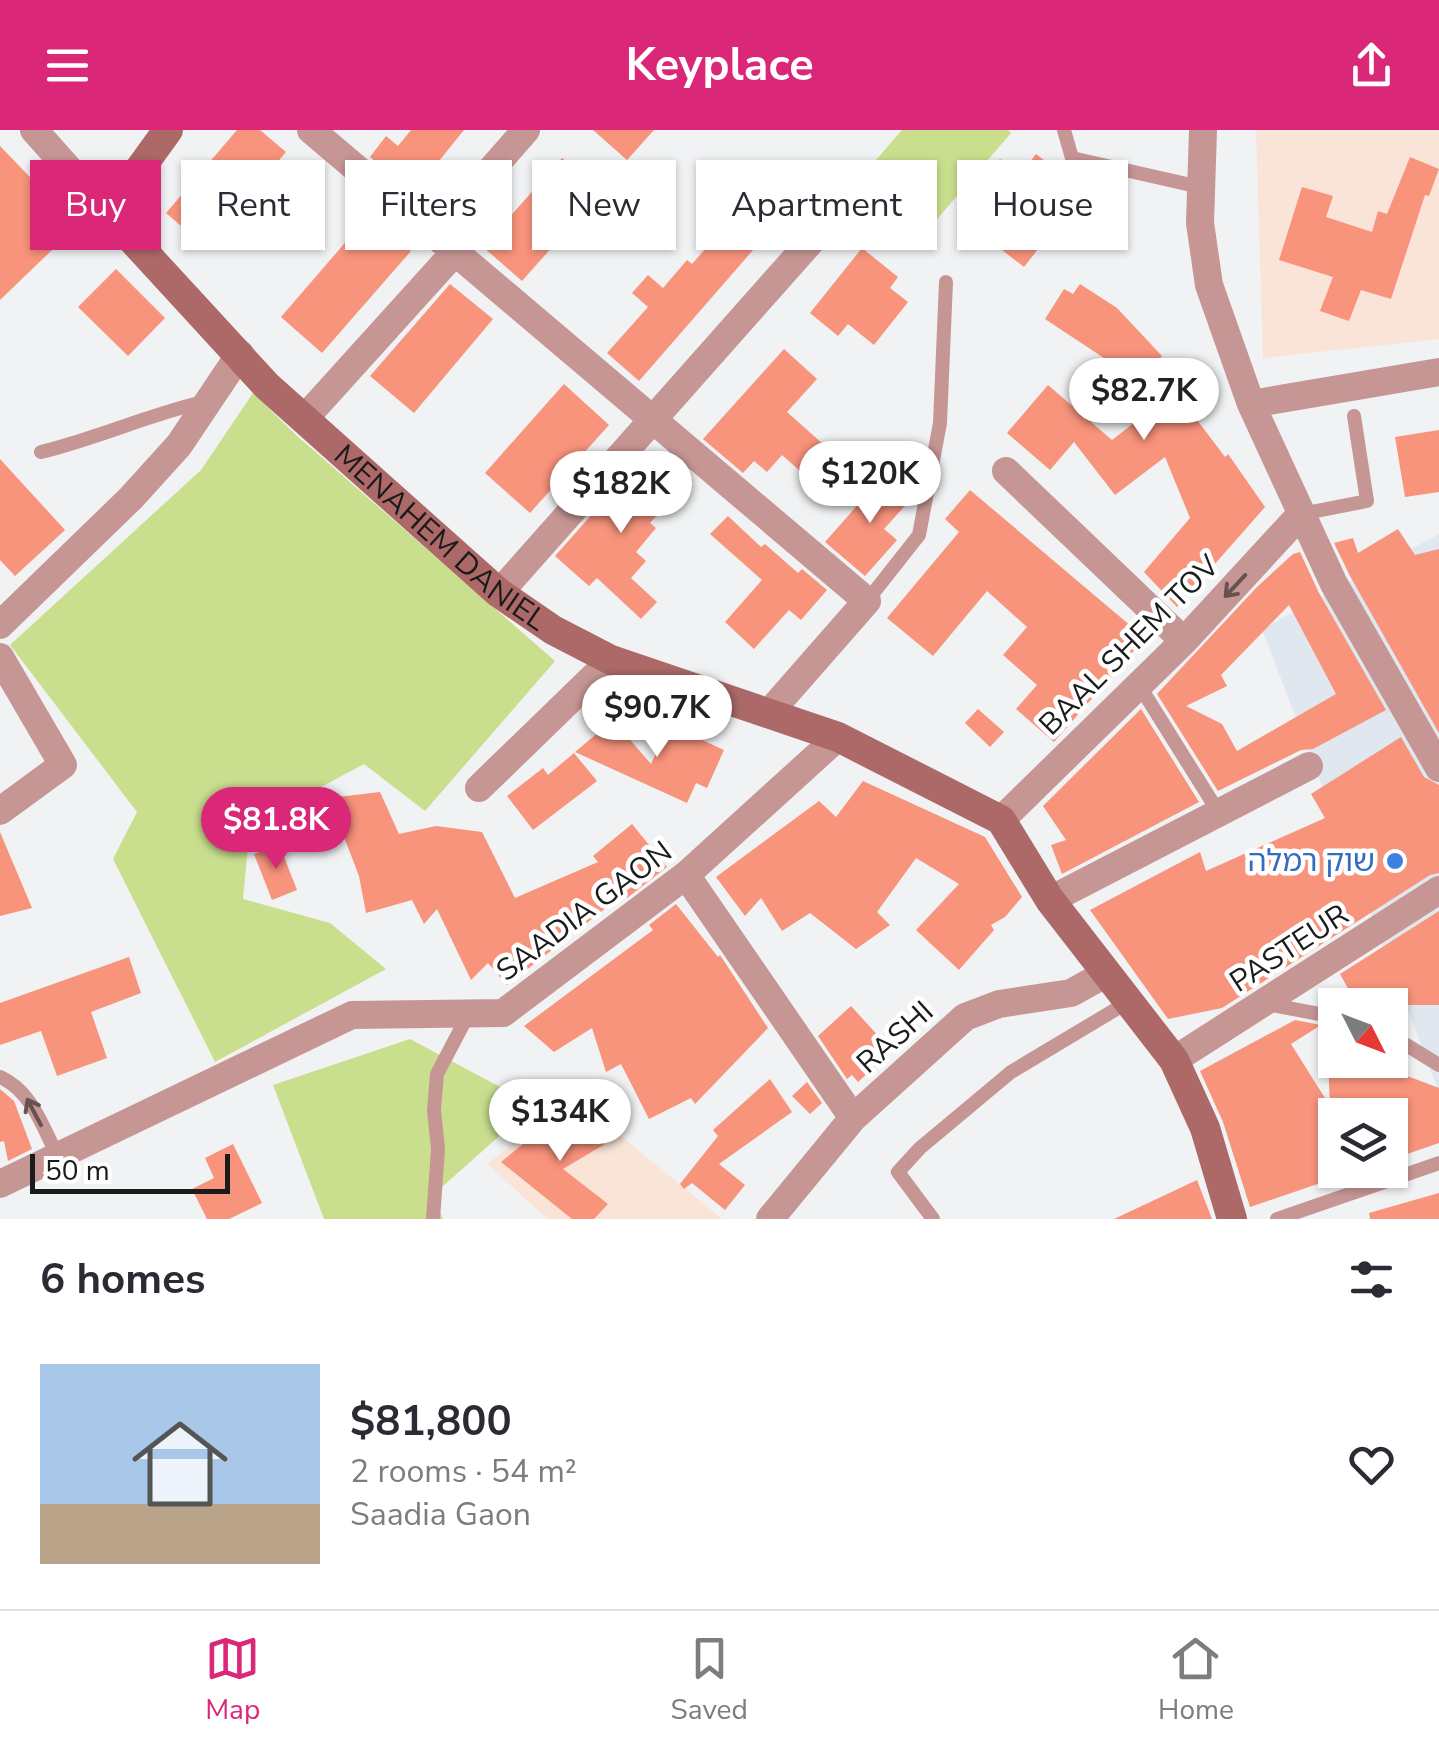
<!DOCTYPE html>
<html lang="en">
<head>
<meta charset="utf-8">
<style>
	:root { --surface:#fff; --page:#f7f7f7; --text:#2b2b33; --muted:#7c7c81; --line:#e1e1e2; --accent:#db2777 }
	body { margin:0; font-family:"Nunito Sans","Noto Sans Hebrew",sans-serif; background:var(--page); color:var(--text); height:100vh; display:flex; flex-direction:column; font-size:38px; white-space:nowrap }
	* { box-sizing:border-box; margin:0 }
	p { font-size:32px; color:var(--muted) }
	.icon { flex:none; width:55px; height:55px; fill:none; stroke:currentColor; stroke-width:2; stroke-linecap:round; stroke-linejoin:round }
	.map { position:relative; height:1089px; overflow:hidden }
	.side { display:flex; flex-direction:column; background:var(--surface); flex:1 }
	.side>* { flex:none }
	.guide { position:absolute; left:30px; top:30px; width:1380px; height:90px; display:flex; gap:20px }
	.needle { width:65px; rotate:132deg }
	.buttons { position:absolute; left:1318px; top:858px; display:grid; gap:20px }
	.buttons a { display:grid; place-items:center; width:90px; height:90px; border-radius:0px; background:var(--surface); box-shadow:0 2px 8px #0004; font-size:50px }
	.scale { position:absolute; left:30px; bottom:25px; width:200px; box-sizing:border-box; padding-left:10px; border:5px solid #1a1b1b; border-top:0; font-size:28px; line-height:35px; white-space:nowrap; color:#1a1b1b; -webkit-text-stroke:8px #fff; paint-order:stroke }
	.price { position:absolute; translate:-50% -85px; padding:0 22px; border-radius:35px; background:#fff; color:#222; font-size:32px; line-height:65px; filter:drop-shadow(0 2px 5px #0008) }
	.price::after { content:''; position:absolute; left:50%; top:60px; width:30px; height:22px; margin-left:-15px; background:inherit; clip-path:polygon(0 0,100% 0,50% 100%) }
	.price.current { background:var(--accent); color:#fff }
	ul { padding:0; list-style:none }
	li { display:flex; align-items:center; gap:30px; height:250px; padding:0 40px }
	li span { display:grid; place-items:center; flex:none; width:280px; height:200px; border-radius:0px; color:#555 }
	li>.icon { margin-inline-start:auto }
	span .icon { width:120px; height:120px; fill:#fffc; stroke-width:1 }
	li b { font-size:42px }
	h2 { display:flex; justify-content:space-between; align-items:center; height:120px; padding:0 40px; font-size:42px }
	.tag { padding:0 35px; border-radius:0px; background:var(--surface); box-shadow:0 2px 8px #0004; font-size:35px; line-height:90px }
	.tag.current { background:var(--accent); color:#fff }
	header { display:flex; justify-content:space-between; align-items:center; height:130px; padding:0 40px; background:var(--accent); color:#fff; font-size:45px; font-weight:700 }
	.menu { display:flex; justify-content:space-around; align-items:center; height:140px; border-top:2px solid var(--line); background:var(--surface); font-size:28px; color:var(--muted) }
	.menu a { display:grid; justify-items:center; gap:5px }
	.menu .current { color:var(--accent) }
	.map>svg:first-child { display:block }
	.built { fill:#e0e7ee }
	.education { fill:#fae3d7 }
	.green { fill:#cadf8e }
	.building { fill:#f8937c; fill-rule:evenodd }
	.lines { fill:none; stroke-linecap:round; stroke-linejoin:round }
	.lane { stroke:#c69694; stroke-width:14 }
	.street { stroke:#c69694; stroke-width:28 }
	.secondary { stroke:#ac6967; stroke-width:30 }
	.oneway { stroke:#675251 }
	.shop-dot { fill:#3f7fe0; stroke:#fff; stroke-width:4 }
	.labels { text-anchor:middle; stroke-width:9; stroke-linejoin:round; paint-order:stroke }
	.street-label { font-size:30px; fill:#1a1b1b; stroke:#fff }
	.shop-label { font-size:30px; fill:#366cbe; stroke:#fff; text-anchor:end }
</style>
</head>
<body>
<header><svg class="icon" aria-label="menu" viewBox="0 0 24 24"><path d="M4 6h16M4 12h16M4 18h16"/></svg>Keyplace<svg class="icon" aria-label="share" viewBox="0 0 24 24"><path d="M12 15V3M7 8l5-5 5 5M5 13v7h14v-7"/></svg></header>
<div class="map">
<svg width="1439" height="1089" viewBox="0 0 1439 1089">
	<rect width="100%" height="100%" fill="#f1f2f3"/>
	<path class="built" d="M1439,404V962L1262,499Z"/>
	<path class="education" d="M1256,0H1439V209L1263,228Z
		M572,966L722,1089H547L488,1034Z"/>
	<path class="green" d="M902,0H1008L1011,3L914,116L849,61Z
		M253,263L296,305L555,531L425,681L364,634L250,695L243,769L330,793L386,839L215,932L113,729L137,682L10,515L201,340Z
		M410,909L534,975L433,1065L443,1089H324L273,955Z"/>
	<path class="building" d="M237,0H260L286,22L206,117L166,83Z
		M411,0H464L413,63L370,27L386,6L398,16Z
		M593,0H654L627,30Z
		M0,16L77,96L0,170Z
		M1036,24L1058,41L1041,62L1067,82L1024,137L976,100L1001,68L981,52L1000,29L1020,45Z
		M1410,27L1439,39L1429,66L1425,65L1391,169L1361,160L1349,191L1320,181L1333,147L1279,130L1302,57L1333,66L1326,87L1372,102L1378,81L1387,84Z
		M562,28L601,62L522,151L483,117Z
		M751,35L794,73L639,251L607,223L648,177L632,163L648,145L663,158L687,130L692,134L745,74L729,60Z
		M369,85L411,121L322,223L281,187Z
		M862,118L898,147L890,158L908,172L874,215L848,194L838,206L810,183Z
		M116,139L165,188L128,226L78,177Z
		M450,154L493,189L414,283L370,246Z
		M1080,154L1117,178L1162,226L1154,233L1225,327L1228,324L1265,377L1177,477L1144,442L1190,388L1165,327L1115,365L1074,312L1050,340L1007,303L1048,255L1112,310L1143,286L1103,243L1113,234L1045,189L1064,159L1073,164Z
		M784,219L817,249L787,282L833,323L810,350L782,325L767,342L754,331L743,343L703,309Z
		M564,254L609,295L530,383L485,343Z
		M1439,300V362L1405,367L1395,307Z
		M644,326L680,359L650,393L656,398L636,422L646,431L631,448L657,472L641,489L597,448L589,456L555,426Z
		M0,329L65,400L15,446L0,430Z
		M885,344L912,368L884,399L897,410L865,446L825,412Z
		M970,360L1145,508L1054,612L1016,579L1037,555L1003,525L1027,497L987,461L933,526L887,488L959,402L945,389Z
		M728,386L761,417L765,414L798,443L802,439L827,460L801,490L789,480L754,519L725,492L762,450L710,404Z
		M1398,399L1415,425L1439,419V603L1350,446L1334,413L1353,408L1358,423Z
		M1300,422L1319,463L1386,580L1313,619L1301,620L1218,661L1157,564L1257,457L1293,424ZM1289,475L1336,564L1237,621L1222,594L1186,576L1227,556L1221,545Z
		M978,579L1004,602L990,617L965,593Z
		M1141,579L1199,672L1062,744L1051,715L1066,710L1043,676Z
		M613,590L651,634L669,595L724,620L707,658L696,653L687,673L575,622Z
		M1401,607L1424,647L1439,655V743L1430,745L1222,878L1168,889L1090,780L1200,722L1206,741L1325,688L1311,664Z
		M574,623L597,651L533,700L507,666L543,638L548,645Z
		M863,651L985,707L1022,767L1005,787L991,795L994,800L959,840L916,800L959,754L916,728L877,782L890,795L856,819L810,783L782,801L761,768L745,786L716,747L819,671L836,687Z
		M380,662L399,704L436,696L482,702L515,768L598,732L593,726L632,694L667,737L627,768L624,764L507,855L488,833L471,850L437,779L424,794L412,770L366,783L359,746L329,668Z
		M0,702L32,778L0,786Z
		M279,714L297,760L272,770L254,724Z
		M676,774L718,827L720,825L768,898L695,974L691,968L649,989L621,934L606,942L592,898L554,922L524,896L653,800L649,795Z
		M1439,781V875H1379L1375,860L1356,873L1340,844Z
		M129,827L141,863L91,882L107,928L57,946L41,901L0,915V873Z
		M851,876L892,921L858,952L852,945L847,949L818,906Z
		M1295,890L1321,895L1291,914L1330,976L1328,930H1381V936L1439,958V1013L1390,1030V985H1335V1048L1250,1077L1223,992L1200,941Z
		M770,949L792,982L719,1034L745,1055L725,1080L692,1053L684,1059L680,1054L718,1006L713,1000Z
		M807,952L822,973L810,984L792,966Z
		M0,959L14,971L32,1019L8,1031L4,1011L0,1012Z
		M572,974L605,1014L563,1039L608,1074L594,1089H572L501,1032Z
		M233,1014L262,1073L229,1089H207L192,1059L214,1048L205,1028Z
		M1197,1050L1212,1089H1114Z
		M1439,1063V1089H1370L1369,1083Z"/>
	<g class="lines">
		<path class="lane" d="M1064,0L1072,28L1200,57
			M41,322C98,308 150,284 207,271
			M1301,384L1367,371L1354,286
			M867,471L919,405L940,293L946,152
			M1139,555L1219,683
			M1267,874L1335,887
			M1390,905L1439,935
			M0,947C32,961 43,998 58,1027
			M433,1089L438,1019L434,980L437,944L468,885
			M933,1089L898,1042L920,1018L1011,942L1128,872
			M1277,1089L1439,1033"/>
		<path class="street" d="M34,0L108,83
			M311,0L867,471L768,584
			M1203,0L1200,93L1209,155L1251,274L1334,454L1439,638
			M433,106L526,0
			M1251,274L1439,242
			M304,289L454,123
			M1006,341L1184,511
			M499,463L836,83
			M0,495L131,368L179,315L240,224
			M0,527L63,635L0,681
			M479,658L611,530
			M1001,690L1184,511L1301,384
			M686,745L853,988
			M1050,770L1309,636
			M1174,930L1439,760
			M0,1054L352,885L503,883L686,745L838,607
			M770,1089L853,988L965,887L999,874L1071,863L1107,843"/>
		<path class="secondary" id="s1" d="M168,0L108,83L267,256L499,463L553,500L611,530L838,607L1001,690L1050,770L1174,930L1205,998L1232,1089"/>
	</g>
	<defs><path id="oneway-shaft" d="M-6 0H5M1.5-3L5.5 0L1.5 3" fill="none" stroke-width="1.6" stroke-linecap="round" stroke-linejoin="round" transform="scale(2.5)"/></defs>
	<g class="oneway">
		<use href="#oneway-shaft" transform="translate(1235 456) rotate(133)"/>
		<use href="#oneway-shaft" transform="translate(34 982) rotate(-118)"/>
	</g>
	<circle class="shop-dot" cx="1395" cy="731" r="10"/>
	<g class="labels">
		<g class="street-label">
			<text dy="10" stroke="none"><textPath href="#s1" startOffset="568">MENAHEM DANIEL</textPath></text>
			<text transform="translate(1129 515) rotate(-45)" y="10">BAAL SHEM TOV</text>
			<text transform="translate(584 781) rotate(-37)" y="10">SAADIA GAON</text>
			<text transform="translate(1289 818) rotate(-33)" y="10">PASTEUR</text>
			<text transform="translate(895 907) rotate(-42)" y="10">RASHI</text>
		</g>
		<g class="shop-label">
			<text x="1375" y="741">שוק רמלה</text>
		</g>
	</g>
</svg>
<div class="buttons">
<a><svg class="needle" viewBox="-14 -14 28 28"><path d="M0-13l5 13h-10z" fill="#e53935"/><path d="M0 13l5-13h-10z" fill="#7c7c81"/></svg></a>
<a><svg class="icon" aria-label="layers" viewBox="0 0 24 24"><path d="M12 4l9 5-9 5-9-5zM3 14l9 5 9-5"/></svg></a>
</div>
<div class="scale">50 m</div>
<b class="price" style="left:1144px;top:313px">$82.7K</b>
<b class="price" style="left:870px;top:396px">$120K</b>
<b class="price" style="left:621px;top:406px">$182K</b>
<b class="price" style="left:657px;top:630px">$90.7K</b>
<b class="price current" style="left:276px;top:742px">$81.8K</b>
<b class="price" style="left:560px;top:1034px">$134K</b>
<div class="guide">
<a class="tag current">Buy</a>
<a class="tag">Rent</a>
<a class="tag">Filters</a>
<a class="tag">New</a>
<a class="tag">Apartment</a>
<a class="tag">House</a>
</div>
</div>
<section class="side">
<h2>6 homes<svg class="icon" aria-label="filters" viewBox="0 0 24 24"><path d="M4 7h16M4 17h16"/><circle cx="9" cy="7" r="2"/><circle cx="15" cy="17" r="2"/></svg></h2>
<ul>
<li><span style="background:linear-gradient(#a9c7e8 70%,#b9a48a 0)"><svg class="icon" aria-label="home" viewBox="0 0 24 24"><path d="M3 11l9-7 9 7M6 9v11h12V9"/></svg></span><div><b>$81,800</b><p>2 rooms · 54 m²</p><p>Saadia Gaon</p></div><svg class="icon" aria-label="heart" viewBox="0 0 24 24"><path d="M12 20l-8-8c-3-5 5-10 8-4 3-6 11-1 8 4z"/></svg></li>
</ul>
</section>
<nav class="menu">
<a class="current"><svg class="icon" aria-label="map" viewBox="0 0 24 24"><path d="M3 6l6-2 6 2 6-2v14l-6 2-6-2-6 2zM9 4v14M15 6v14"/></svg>Map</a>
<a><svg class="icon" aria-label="saved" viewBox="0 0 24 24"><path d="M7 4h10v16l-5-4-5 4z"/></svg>Saved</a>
<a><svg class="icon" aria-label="home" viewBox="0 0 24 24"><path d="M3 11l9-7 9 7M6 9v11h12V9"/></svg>Home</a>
</nav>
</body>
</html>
